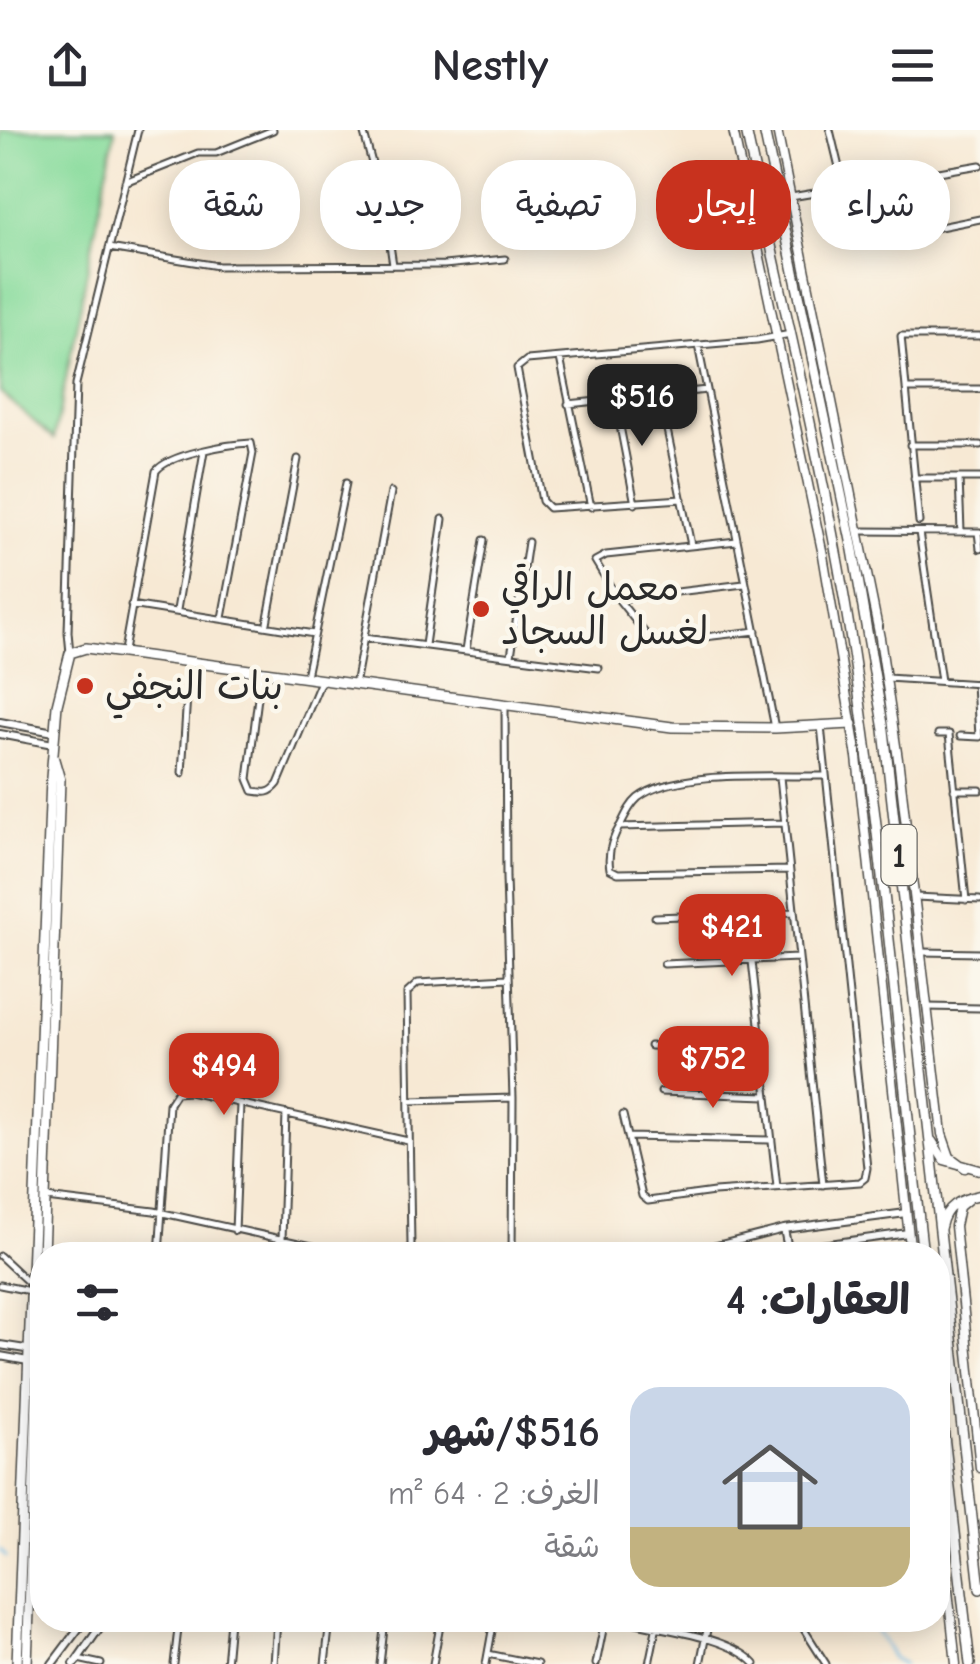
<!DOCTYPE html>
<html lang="ar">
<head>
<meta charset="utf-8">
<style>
	:root { --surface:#fff; --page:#f2f2f3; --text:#2b2b33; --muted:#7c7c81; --accent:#c8321e }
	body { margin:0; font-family:"Comic Neue","Playpen Sans Arabic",sans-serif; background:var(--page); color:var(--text); direction:rtl; height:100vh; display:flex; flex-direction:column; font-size:38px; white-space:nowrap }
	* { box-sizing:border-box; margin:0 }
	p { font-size:32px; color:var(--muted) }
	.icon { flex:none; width:55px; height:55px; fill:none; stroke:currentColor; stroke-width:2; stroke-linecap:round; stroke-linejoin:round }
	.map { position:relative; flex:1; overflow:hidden; direction:ltr }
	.details { position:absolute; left:30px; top:1112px; width:920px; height:390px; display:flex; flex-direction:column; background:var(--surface); border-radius:40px; box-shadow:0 5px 25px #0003; direction:rtl }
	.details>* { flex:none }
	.hud { position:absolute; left:30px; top:30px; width:920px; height:90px; direction:rtl; display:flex; gap:20px }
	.price { position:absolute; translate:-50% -85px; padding:0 22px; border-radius:20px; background:var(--accent); color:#fff; font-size:32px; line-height:65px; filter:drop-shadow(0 2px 5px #0008) }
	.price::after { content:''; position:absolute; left:50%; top:60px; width:30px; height:22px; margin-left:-15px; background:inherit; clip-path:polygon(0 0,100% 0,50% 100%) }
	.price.current { background:#222; color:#fff }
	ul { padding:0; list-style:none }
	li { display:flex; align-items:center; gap:30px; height:250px; padding:0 40px }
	li span { display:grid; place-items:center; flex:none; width:280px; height:200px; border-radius:30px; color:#555 }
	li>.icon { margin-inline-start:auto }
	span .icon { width:120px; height:120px; fill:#fffc; stroke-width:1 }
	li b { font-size:42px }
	h2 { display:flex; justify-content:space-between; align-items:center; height:120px; padding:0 40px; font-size:42px }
	.tag { padding:0 35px; border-radius:40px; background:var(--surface); box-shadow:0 5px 25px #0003; font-size:35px; line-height:90px }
	.tag.current { background:var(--accent); color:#fff }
	header { display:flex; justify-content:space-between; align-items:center; height:130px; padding:0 40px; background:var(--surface); font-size:45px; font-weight:700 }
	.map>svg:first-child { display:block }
	.green { fill:#88db9c; stroke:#5a8364; stroke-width:2.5 }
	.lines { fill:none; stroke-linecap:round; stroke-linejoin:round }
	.stream { stroke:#6ab9e4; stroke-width:2.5 }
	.minor-casing { stroke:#4a4844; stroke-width:9 }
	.tertiary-casing { stroke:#4a4844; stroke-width:10 }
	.secondary-casing { stroke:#4a4844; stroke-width:11 }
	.primary-casing { stroke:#4a4844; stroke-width:12 }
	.trunk-casing { stroke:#4a4844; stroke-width:12 }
	.minor { stroke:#fff; stroke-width:5 }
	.tertiary { stroke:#fff; stroke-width:6 }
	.secondary { stroke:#fff; stroke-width:8 }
	.primary { stroke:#fff; stroke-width:9 }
	.trunk { stroke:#fff; stroke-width:9 }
	.poi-dot { fill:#c8321e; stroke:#fbf7ec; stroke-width:4 }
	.labels { text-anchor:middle; stroke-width:9; stroke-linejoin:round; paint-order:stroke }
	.shield { fill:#fbf7ec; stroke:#696865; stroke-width:2.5 }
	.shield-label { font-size:35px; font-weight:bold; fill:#2b2b2b }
	.poi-label { font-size:38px; fill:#2b2b2b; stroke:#fbf7ec; text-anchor:start }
</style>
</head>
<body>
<header><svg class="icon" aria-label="menu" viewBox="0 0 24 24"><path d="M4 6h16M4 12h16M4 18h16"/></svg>Nestly<svg class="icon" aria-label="share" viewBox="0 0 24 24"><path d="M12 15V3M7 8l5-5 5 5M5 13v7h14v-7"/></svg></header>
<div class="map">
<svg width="980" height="1534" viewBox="0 0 980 1534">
	<rect width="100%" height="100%" fill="#fbf7ec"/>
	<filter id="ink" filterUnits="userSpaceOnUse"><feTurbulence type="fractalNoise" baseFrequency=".01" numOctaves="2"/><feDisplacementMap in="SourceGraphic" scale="20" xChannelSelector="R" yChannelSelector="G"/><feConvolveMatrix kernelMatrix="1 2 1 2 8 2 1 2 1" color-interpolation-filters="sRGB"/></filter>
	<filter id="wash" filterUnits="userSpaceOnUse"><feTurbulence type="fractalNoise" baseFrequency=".0048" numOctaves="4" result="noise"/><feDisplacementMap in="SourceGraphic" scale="40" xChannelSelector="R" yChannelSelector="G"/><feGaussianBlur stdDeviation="2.25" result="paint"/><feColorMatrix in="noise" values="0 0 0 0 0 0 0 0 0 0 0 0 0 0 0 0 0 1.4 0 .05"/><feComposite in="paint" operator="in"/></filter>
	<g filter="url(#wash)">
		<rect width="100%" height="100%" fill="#f7e9d4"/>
		<path class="green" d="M0,0H115L54,309L0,262Z"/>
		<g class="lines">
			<path class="stream" d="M0,1420L6,1427
				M870,1490L893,1528L904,1534"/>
		</g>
	</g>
	<g filter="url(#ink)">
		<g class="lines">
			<defs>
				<path id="minor" d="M363,0L385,81L393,135
					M830,0L844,58
					M125,52L198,23H216L273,0
					M875,53L885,108L980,89
					M791,67L980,35
					M109,118L218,136L444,135L505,129
					M698,215L775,598
					M560,228L591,377
					M906,259H980
					M660,266L691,415
					M615,270L635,374
					M568,274L707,260
					M910,315H980
					M914,348H980
					M959,348L961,401
					M682,369L549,378L542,371L517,238L527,230L757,210L791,204
					M919,392L901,206H980
					M861,401L980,402
					M919,402L941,551
					M978,402L980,419
					M737,411L606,425L595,431L618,469L653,513L756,501
					M618,469L744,454
					M131,475L314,504
					M177,480L204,321
					M267,493L298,329
					M364,508L599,538
					M425,515L443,389
					M466,520L484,410
					M124,521L156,341C169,324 229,314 251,313L253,323L222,488
					M70,523L68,502L76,254L138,0
					M511,526L528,412
					M261,543L248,649L253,661C265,663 270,664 278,654L321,551
					M306,546L346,353
					M887,548L980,554
					M976,553L979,607
					M355,555L391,362
					M505,575L506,748L513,968L512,1125
					M938,604H949L966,770
					M960,606L980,607
					M182,643L189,534
					M780,647L823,1055
					M954,660H980
					M619,697L784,693
					M789,740L618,743L610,739C607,724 613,707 621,694C626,684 630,675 638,668C674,639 777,647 824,646
					M915,767L980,770
					M655,787L792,782
					M921,822L980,823
					M752,831L777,1057
					M664,834L798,828
					M927,877L980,878
					M650,916L760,919
					M661,962L766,966
					M409,971L513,968
					M623,985L642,1066L648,1071L714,1062L860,1052L865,1048L867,1038L821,596
					M628,1007L769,1010
					M46,1068L154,1081L330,1120
					M235,1101L240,974
					M282,1110L286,983
					M411,1115L407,863L418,853L508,848
					M159,1125L169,974L176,963L189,962L408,1011
					M0,1126L31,1155
					M0,1155L30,1161
					M622,1490C659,1499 730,1506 755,1534
					M798,1490L826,1534
					M488,1524L537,1534
					M78,1529L101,1534
					M174,1534L179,1490
					M226,1534L230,1490
					M274,1534L277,1490
					M325,1534L330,1490
					M380,1534L385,1490
					M433,1534L441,1490
					M486,1534L494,1490
					M596,1534L605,1490
					M649,1534L658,1490
					M700,1534L709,1490"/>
				<path id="tertiary" d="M0,592L54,602
					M0,604L53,614
					M784,1099L788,1119
					M681,1125L784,1099L906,1083
					M749,1125L908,1103
					M0,1215L32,1220
					M0,1226L28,1231
					M52,1534L85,1490
					M74,1534L105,1490"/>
				<path id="secondary" d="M733,0L823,425L857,627L911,1125
					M777,0L880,508L899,636L942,1004L950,1027L965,1038
					M932,1011L944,1030L980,1040
					M971,1067L959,1077L955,1096L980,1338
					M941,1097C945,1076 960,1069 980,1065
					M938,1368L956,1534"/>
				<path id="primary" d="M43,1125L60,650L53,626
					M17,1534L51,648L57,575L70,523L86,518L672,597L775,598L852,594
					M27,1534L42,1135"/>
				<path id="trunk" d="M746,0C781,167 823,334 850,503C882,709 899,918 923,1125
					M764,0L853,420L884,600L980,1459
					M938,1253L970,1534"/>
			</defs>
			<use href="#minor" class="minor-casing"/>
			<use href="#tertiary" class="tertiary-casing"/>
			<use href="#secondary" class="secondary-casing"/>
			<use href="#primary" class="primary-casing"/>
			<use href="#trunk" class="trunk-casing"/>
			<use href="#minor" class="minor"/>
			<use href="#tertiary" class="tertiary"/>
			<use href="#secondary" class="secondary"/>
			<use href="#primary" class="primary"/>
			<use href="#trunk" class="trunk"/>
		</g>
	</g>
	<g class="poi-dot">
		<circle cx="481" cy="479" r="10"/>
		<circle cx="85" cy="556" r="10"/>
	</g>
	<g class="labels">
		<rect class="shield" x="881.5" y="695" width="35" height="60" rx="8"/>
		<g class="shield-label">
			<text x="899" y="737">1</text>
		</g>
		<g class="poi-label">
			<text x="501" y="470">معمل الراقي<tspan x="501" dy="44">لغسل السجاد</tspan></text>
			<text x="105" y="569">بنات النجفي</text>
		</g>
	</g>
</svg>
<b class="price current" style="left:642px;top:319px">$516</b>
<b class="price" style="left:732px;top:849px">$421</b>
<b class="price" style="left:713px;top:981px">$752</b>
<b class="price" style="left:224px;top:988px">$494</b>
<div class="hud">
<a class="tag">شراء</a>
<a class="tag current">إيجار</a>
<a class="tag">تصفية</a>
<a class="tag">جديد</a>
<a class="tag">شقة</a>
</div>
<section class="details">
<h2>العقارات: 4<svg class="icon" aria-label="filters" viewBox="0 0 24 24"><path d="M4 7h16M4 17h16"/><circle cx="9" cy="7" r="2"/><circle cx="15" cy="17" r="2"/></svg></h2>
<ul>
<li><span style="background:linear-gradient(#c9d6e8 70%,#c2b280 0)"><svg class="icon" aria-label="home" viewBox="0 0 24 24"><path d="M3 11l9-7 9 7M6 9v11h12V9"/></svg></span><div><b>$516/شهر</b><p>الغرف: 2 · 64 m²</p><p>شقة</p></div></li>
</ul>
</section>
</div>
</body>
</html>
